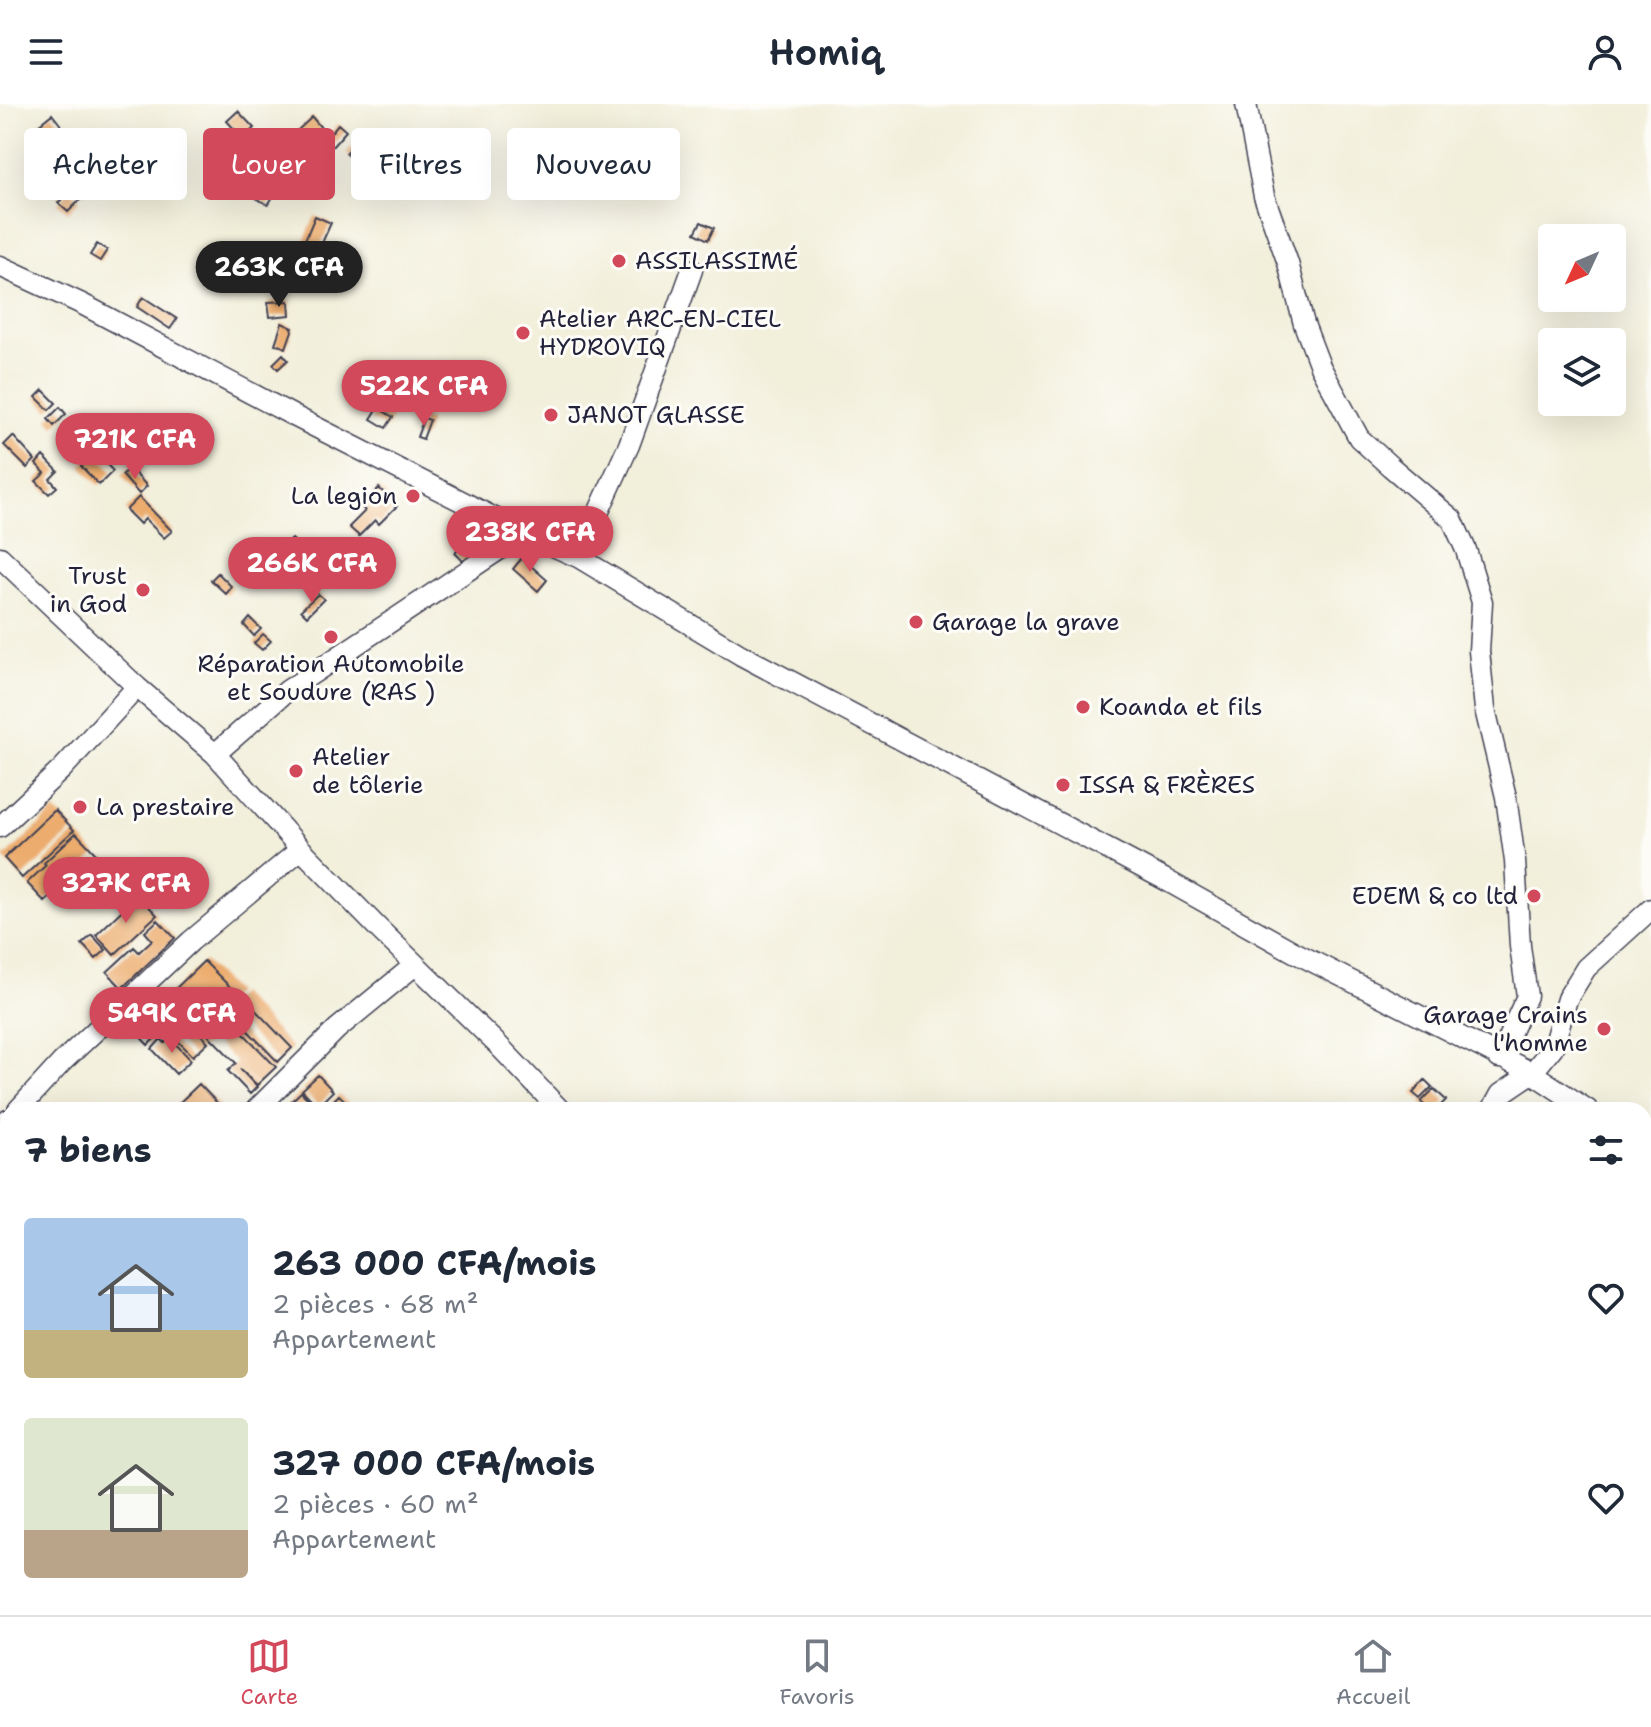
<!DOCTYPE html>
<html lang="fr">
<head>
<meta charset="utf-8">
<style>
	:root { --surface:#fff; --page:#f6f6f7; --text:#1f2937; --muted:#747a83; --line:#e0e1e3; --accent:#d1495b }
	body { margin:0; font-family:"Shantell Sans",sans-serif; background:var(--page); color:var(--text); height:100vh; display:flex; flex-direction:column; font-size:30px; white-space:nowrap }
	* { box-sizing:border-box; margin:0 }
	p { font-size:26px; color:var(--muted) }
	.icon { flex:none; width:44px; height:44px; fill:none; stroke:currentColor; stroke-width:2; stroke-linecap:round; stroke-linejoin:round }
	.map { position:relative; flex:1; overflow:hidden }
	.details { position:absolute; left:0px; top:998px; width:1652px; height:514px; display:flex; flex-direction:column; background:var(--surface); border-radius:24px 24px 0 0; box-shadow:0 8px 32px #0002 }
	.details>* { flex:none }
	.top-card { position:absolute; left:24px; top:24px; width:800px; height:72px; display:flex; gap:16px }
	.needle { width:52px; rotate:226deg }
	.tools { position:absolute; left:1538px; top:120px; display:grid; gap:16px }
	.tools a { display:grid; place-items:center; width:88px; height:88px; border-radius:8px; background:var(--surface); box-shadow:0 8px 32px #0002; font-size:40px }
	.price { position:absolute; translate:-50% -68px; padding:0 18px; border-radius:28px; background:var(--accent); color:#fff; font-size:26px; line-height:52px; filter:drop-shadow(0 2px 4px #0008) }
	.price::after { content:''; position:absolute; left:50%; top:48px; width:24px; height:18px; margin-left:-12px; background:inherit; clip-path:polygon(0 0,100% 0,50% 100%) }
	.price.current { background:#222; color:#fff }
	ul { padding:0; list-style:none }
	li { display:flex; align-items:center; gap:24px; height:200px; padding:0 24px }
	li span { display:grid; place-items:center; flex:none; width:224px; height:160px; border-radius:8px; color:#555 }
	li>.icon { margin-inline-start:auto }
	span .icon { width:96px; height:96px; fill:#fffc; stroke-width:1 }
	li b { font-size:34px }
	h2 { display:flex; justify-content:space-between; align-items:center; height:96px; padding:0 24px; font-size:34px }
	.pill { padding:0 28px; border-radius:8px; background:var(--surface); box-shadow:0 8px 32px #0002; font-size:28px; line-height:72px }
	.pill.current { background:var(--accent); color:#fff }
	header { display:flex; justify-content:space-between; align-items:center; height:104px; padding:0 24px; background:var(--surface); font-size:36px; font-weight:600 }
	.tabs { display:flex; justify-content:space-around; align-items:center; height:112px; border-top:2px solid var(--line); background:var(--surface); font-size:22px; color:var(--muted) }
	.tabs a { display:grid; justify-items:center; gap:4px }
	.tabs .current { color:var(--accent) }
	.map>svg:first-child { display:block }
	.building { fill:#ecac6d }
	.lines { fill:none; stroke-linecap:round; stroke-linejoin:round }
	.minor-casing { stroke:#414153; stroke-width:23 }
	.minor { stroke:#fff; stroke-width:20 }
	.poi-dot { fill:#d1495b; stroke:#fdfcf7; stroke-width:3 }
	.labels { text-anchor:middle; stroke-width:6; stroke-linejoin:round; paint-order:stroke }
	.poi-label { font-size:24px; fill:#22223b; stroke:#fdfcf7; text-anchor:start }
</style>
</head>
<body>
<header><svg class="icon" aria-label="menu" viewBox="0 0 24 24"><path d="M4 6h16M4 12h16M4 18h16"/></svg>Homiq<svg class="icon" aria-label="person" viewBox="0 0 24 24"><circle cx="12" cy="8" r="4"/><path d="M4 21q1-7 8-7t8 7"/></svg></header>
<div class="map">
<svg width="1651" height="1511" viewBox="0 0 1651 1511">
	<rect width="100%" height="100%" fill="#fdfcf7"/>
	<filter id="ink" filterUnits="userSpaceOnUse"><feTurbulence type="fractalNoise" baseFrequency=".0125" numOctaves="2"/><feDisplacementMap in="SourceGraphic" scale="16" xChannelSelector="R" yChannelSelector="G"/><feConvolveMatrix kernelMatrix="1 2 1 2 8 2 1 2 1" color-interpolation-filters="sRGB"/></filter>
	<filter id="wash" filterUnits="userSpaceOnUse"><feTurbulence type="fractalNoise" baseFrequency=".006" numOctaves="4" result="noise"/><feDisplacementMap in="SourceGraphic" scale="32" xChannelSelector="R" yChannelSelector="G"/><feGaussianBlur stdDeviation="1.8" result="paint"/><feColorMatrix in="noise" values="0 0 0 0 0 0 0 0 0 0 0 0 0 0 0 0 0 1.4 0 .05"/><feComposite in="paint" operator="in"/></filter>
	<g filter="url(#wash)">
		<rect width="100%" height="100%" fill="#f2efdb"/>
		<g id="blocks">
			<path class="building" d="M238,7L254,24L243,35L227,17Z
				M52,10L63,24L57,29L70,45L62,51L37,22Z
				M312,13L322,25L295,51L284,39Z
				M338,20L346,27L332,43L325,36Z
				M411,30L419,38L411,46L403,38Z
				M266,34L275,43L253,63L245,54Z
				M356,39L368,50L357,60L346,49Z
				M428,43L443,58L428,74L412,59Z
				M305,45L311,52L293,69L286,62Z
				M375,51L383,59L375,68L366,60Z
				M49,69L67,86L60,93L42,76Z
				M265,79L277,86L268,101L256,94Z
				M70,86L80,96L68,108L58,99Z
				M315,112L331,119L317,150L302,143Z
				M701,118L714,124L708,136L695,129Z
				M97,140L107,146L100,157L90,151Z
				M285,167L286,179L268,181L267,168Z
				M327,169L342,174L339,182L324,176Z
				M143,193L177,215L170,225L137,203Z
				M289,197L290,211L270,213L268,198Z
				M282,219L293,224L286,244L275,240Z
				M283,250L288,256L278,265L273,260Z
				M43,286L56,299L49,306L36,293Z
				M60,303L66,310L54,322L48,315Z
				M378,304L393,313L386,324L371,315Z
				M424,314L430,316L423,335L417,333Z
				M13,332L35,356L27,364L4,341Z
				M95,348L113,367L99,381L81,362Z
				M43,352L58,367L50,375L57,383L49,390L36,377L45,369L36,360Z
				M130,364L147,382L139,390L122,371Z
				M379,384L397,402L379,420L375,416L359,432L349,423L365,407L361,402Z
				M139,393L172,427L164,434L145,415L140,420L126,406Z
				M471,433L481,443L465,459L455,449Z
				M292,435L300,442L286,457L278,449Z
				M275,450L285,460L275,470L265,460Z
				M522,454L547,476L538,487L513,465Z
				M218,469L232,483L226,490L211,476Z
				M318,490L324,495L307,512L301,506Z
				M250,514L261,525L254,532L244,521Z
				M263,530L271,537L262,546L254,539Z
				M55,706L74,726L22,774L4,754Z
				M76,729L96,750L45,798L27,779L46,761L44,759Z
				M138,791L157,811L114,851L96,831Z
				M158,816L175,834L122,884L107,868L134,843L139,848L152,836L145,828Z
				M92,831L106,846L96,855L82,840Z
				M204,857L235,888L219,904L276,963L257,981L240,965L257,983L250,990L228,967L236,959L169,891Z
				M239,889L292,944L278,958L225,903Z
				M164,893L189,918L174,933L149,907Z
				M144,913L160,929L148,941L132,924Z
				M191,920L208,938L193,952L176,935Z
				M170,934L191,956L176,970L152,945L161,935L165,939Z
				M318,971L333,987L318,1002L302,986Z
				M1425,976L1432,983L1420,995L1413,989Z
				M199,980L224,1006H177L175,1003Z
				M1434,985L1446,996L1436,1006H1429L1421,998Z
				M301,988L309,996L299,1006H282Z
				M339,991L355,1006H329L327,1003Z
				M8,1450V1474L0,1465V1457Z
				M75,1504H87L89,1506L93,1504L97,1508L95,1511H68Z
				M406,1504H420L424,1508L421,1511H414L411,1508L409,1511H404L402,1508Z
				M674,1504H689L692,1506L687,1511H674L670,1508Z
				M723,1504H751L758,1511H715Z"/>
		</g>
	</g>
	<g filter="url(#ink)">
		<use href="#blocks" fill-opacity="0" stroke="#414153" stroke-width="2"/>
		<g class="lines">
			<defs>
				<path id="minor" d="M1246,0L1264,92L1288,159L1304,220L1320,262L1359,334L1391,363L1452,415L1466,446L1482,498L1479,547L1485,605L1506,693L1515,757L1520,842L1527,892L1499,954
					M0,162L82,200L294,312L524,429L578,453L741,551L1164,775L1294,848L1532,969L1588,1006
					M0,453L137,583L215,650L301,745L379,825L498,941L560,1006
					M578,453L629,341L692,166
					M215,650L288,586L524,429
					M0,723L62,665L137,583
					M18,1006L62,958L191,837L301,745
					M256,1006L337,925L415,861
					M1492,1006L1501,990L1532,969L1553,943L1567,895L1586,864L1651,805
					M0,1025L8,1016
					M1644,1042L1651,1047
					M0,1268L8,1260
					M0,1283L8,1290
					M265,1504L274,1511
					M1073,1504L1080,1511
					M516,1511L526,1504
					M816,1511L825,1504
					M1243,1511V1504"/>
			</defs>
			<use href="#minor" class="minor-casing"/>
			<use href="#minor" class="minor"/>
		</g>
	</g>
	<g class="poi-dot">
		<circle cx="619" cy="157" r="8"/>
		<circle cx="523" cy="229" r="8"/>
		<circle cx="551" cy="311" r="8"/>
		<circle cx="413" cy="392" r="8"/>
		<circle cx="143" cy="486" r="8"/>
		<circle cx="916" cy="518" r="8"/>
		<circle cx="331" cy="533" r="8"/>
		<circle cx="1083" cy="603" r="8"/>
		<circle cx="296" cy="667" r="8"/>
		<circle cx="1063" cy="681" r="8"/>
		<circle cx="80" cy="703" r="8"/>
		<circle cx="1534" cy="792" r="8"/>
		<circle cx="1604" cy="925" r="8"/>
	</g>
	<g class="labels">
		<g class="poi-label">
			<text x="635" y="165">ASSILASSIMÉ</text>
			<text x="539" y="223">Atelier ARC-EN-CIEL<tspan x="539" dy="28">HYDROVIQ</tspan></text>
			<text x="567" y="319">JANOT GLASSE</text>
			<text x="397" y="400" text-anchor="end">La legion</text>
			<text x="127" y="480" text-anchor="end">Trust<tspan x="127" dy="28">in God</tspan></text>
			<text x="932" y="526">Garage la grave</text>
			<text x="331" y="568" text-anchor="middle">Réparation Automobile<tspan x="331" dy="28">et Soudure (RAS )</tspan></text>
			<text x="1099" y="611">Koanda et fils</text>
			<text x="312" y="661">Atelier<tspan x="312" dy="28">de tôlerie</tspan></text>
			<text x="1079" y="689">ISSA &amp; FRÈRES</text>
			<text x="96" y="711">La prestaire</text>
			<text x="1518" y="800" text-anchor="end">EDEM &amp; co ltd</text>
			<text x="1588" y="919" text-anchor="end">Garage Crains<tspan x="1588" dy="28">l'homme</tspan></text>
		</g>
	</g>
</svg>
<div class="tools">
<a><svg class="needle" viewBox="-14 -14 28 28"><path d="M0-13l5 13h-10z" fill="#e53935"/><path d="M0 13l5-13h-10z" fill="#747a83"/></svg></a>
<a><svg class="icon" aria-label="layers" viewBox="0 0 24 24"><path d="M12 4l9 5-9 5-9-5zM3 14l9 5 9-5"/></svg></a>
</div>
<b class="price current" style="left:279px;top:205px">263K CFA</b>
<b class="price" style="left:424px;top:324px">522K CFA</b>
<b class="price" style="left:135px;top:377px">721K CFA</b>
<b class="price" style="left:530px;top:470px">238K CFA</b>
<b class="price" style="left:312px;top:501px">266K CFA</b>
<b class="price" style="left:126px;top:821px">327K CFA</b>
<b class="price" style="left:172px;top:951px">549K CFA</b>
<div class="top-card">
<a class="pill">Acheter</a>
<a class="pill current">Louer</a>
<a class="pill">Filtres</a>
<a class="pill">Nouveau</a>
</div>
<section class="details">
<h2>7 biens<svg class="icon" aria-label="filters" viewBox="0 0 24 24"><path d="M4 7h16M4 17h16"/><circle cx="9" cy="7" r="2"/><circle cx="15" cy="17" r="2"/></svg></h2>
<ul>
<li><span style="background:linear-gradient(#a9c7e8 70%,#c2b280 0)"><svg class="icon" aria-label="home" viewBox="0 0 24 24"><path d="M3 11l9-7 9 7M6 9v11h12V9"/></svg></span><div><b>263 000 CFA/mois</b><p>2 pièces · 68 m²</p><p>Appartement</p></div><svg class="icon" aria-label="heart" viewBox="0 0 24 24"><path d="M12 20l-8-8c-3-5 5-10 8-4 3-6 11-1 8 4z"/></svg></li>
<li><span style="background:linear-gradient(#dfe7d0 70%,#b9a48a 0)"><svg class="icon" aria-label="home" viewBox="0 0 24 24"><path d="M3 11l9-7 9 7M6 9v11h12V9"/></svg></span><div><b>327 000 CFA/mois</b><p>2 pièces · 60 m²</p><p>Appartement</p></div><svg class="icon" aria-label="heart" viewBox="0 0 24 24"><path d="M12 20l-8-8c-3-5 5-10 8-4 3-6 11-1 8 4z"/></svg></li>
</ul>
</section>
</div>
<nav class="tabs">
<a class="current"><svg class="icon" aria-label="map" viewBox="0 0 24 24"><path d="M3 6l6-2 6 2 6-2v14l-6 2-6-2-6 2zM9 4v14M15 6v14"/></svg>Carte</a>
<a><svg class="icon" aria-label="saved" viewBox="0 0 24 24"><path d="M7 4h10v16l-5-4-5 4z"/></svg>Favoris</a>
<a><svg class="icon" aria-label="home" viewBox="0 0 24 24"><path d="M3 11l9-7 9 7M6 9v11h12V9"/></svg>Accueil</a>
</nav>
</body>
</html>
